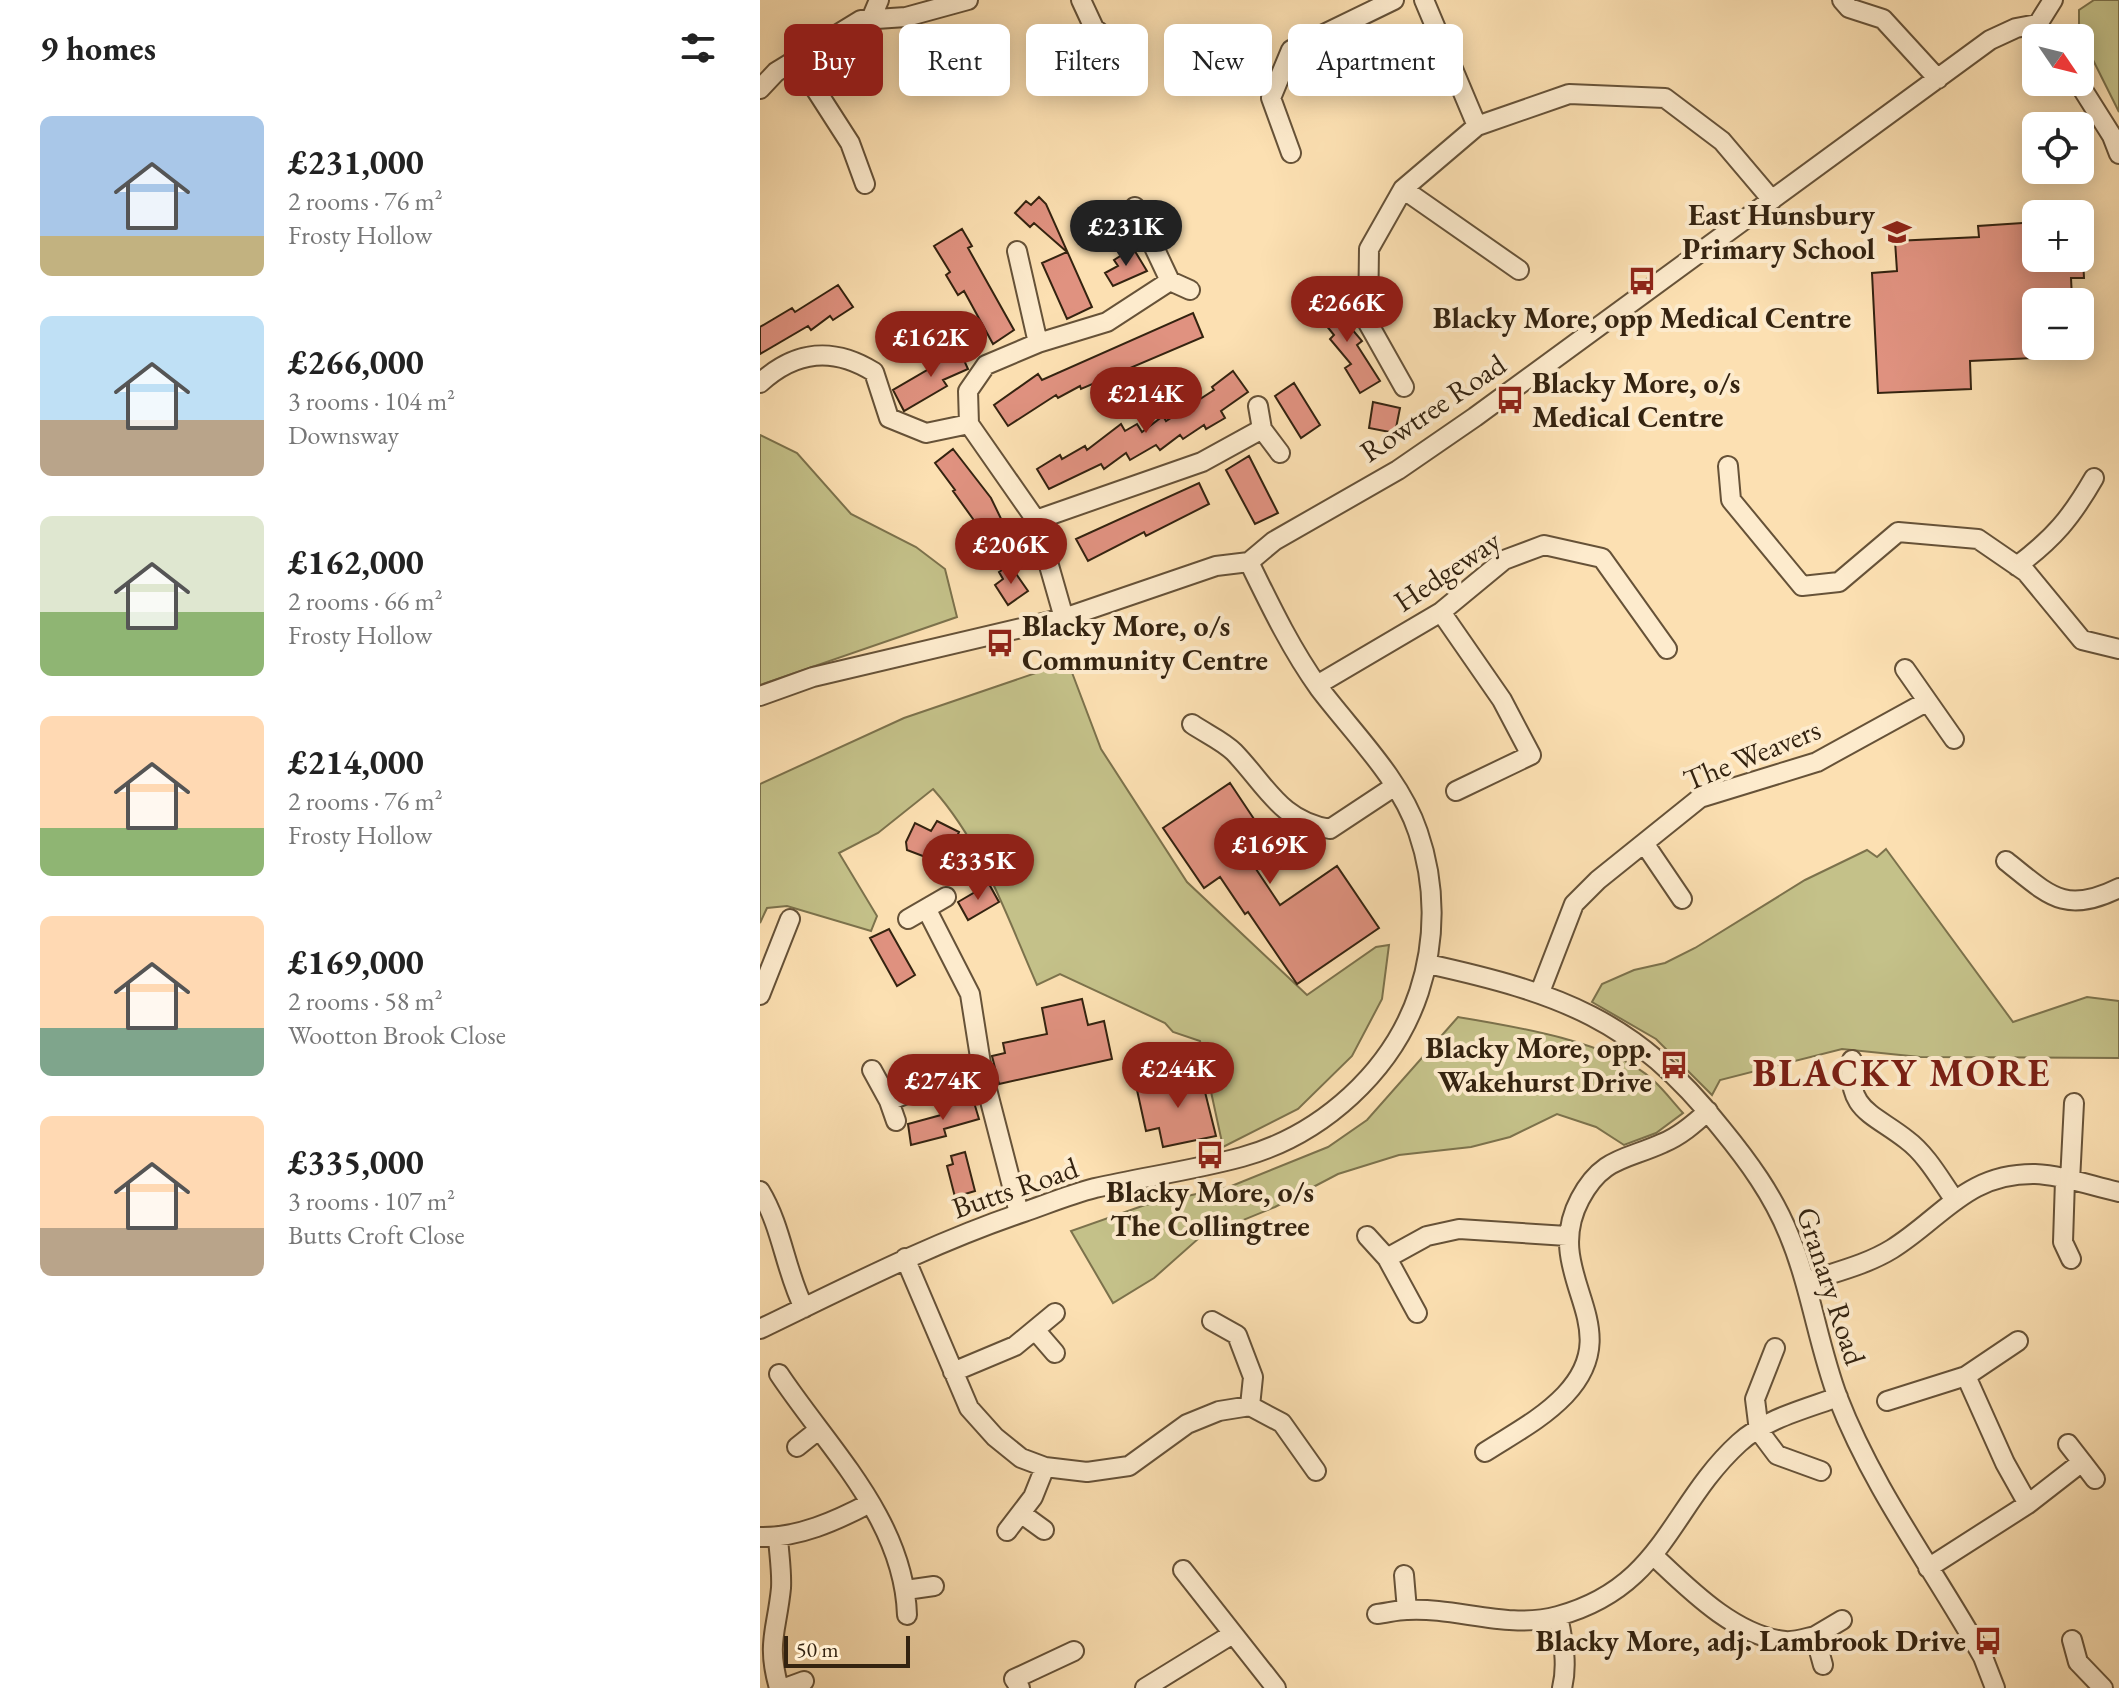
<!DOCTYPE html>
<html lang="en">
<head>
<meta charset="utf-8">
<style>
	:root { --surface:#fff; --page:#f2f2f2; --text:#222; --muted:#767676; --accent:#8f2418 }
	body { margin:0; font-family:"EB Garamond",serif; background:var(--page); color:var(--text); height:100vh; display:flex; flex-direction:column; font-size:30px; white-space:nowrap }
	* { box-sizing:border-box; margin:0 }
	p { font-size:26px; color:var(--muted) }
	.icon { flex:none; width:44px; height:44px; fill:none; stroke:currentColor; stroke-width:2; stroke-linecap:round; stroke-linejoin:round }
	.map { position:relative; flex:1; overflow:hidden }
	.side { display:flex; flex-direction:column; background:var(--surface); width:760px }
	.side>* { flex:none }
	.hud { position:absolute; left:24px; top:24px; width:760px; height:72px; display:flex; gap:16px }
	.needle { width:52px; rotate:125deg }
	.fabs { position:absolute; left:1262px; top:24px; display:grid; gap:16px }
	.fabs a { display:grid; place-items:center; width:72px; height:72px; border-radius:12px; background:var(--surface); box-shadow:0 4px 20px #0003; font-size:40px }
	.scale { position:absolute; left:24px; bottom:20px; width:126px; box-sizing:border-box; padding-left:8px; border:4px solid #342310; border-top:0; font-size:22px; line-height:28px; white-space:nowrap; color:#342310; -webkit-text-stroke:6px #fdebcd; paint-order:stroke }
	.price { position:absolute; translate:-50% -68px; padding:0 18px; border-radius:28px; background:var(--accent); color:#fff; font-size:26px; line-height:52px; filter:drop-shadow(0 2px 4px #0008) }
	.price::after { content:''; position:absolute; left:50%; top:48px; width:24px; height:18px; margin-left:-12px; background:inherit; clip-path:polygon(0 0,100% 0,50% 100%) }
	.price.active { background:#222; color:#fff }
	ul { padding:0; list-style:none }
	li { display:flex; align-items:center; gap:24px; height:200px; padding:0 40px }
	li span { display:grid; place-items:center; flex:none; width:224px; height:160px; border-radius:12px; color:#555 }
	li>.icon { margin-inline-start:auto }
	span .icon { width:96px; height:96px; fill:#fffc; stroke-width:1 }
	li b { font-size:34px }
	h2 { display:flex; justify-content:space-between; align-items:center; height:96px; padding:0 40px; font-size:34px }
	.pill { padding:0 28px; border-radius:12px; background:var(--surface); box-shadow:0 4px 20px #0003; font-size:28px; line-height:72px }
	.pill.active { background:var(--accent); color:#fff }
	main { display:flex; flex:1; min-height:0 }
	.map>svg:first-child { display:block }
	.green { fill:#c4c189; stroke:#7c724c; stroke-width:2 }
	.building { fill:#e09280; stroke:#342310; stroke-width:2 }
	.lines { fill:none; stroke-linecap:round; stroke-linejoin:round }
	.minor-casing { stroke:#665238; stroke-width:22 }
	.minor { stroke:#fdebcd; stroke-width:18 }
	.labels { text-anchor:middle; stroke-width:8; stroke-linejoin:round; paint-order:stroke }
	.poi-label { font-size:30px; font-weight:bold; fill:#342310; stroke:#fdebcd; text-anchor:end }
	.street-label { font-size:30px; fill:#342310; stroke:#fdebcd }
	.district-label { font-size:38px; font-weight:bold; letter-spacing:2px; fill:#7a1f14; stroke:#fdebcd }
</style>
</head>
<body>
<main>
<section class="side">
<h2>9 homes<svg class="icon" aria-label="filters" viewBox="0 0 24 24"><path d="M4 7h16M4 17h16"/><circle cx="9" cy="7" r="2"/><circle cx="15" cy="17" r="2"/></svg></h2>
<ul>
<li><span style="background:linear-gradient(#a9c7e8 75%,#c2b280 0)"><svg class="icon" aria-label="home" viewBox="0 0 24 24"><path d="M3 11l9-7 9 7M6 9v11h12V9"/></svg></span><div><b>£231,000</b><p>2 rooms · 76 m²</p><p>Frosty Hollow</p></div></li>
<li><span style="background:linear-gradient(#bfe0f5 65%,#b9a48a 0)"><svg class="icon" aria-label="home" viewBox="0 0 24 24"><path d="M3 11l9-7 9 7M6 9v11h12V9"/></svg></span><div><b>£266,000</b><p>3 rooms · 104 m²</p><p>Downsway</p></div></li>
<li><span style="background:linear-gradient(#dfe7d0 60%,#8fb573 0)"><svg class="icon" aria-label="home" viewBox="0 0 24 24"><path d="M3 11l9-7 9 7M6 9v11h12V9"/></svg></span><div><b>£162,000</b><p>2 rooms · 66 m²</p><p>Frosty Hollow</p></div></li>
<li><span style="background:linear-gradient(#ffd9b3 70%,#8fb573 0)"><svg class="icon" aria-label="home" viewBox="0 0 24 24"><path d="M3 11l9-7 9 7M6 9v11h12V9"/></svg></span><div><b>£214,000</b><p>2 rooms · 76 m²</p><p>Frosty Hollow</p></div></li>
<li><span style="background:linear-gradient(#ffd9b3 70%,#7fa58c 0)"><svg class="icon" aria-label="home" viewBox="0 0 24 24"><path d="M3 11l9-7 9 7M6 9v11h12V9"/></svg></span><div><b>£169,000</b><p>2 rooms · 58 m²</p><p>Wootton Brook Close</p></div></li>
<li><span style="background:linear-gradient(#ffd9b3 70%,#b9a48a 0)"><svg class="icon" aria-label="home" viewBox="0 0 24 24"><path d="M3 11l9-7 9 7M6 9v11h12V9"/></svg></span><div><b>£335,000</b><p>3 rooms · 107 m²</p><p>Butts Croft Close</p></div></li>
</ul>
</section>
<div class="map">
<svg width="1359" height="1688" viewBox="0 0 1359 1688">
	<rect width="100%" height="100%" fill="#fce0b2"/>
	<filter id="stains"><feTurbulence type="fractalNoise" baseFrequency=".0025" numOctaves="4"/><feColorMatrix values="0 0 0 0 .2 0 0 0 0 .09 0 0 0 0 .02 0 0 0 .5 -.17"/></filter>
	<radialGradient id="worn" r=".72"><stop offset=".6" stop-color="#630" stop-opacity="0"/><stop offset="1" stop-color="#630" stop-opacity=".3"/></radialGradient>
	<path class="green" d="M1334,0H1359V112L1319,32V10Z
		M0,435L37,453L91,514L156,547L185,569L197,617L0,685Z
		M308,662L341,749L427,882L547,995L616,947L629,945L622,999L592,1056L538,1109L463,1147L440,1041L413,1032L405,1023L300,974L277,985C247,917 223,845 173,789L118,833L79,853L117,916L111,931L27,906L7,908L0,923V784L144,718Z
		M1126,849L1253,1022L1327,997L1359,1001V1058L1160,1057L1082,1049L960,1080L952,1095L896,1039L832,1002L842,984L874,970L905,963L935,948L1045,880L1107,850L1117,857Z
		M698,1017C753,1026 852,1042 893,1080C904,1090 913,1102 923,1113L896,1133L864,1145L836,1127L797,1114L750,1137L711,1147L639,1155L578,1174L515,1207L439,1238L394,1278L353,1303L311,1231L385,1205L469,1187L568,1147L607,1120Z"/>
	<path class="building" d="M279,197L286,204L332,307L307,319L282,263L307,252L274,223L270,227L255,213L266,201L271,205Z
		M1276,222V258H1323L1324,278H1311L1312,298L1276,300V358L1210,361L1211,389L1118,393L1112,273L1137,271L1135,241L1219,237L1218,226Z
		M202,229L212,246L208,248L254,330L233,344L204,291L198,295L186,275L190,272L174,246Z
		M373,248L387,271L353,286L345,273L358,266L354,260Z
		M78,285L93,307L73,320L70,316L51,330L48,326L0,354V327L32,308L35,312Z
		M571,295L584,311L580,315L602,341L597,345L620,381L600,393L585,368L591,364L570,339L574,335L553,309Z
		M433,313L443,337L321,389L320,386L298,398L296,395L248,426L234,405L278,374L282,380Z
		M146,318L160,339L140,353L126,332Z
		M197,345L208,369L183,380L187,386L144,411L133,390L179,363L175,354Z
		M473,371L488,392L461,411L465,418L446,429L444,425L423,439L420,435L400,450L396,445L370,460L366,453L344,469L341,464L289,489L277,469L300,455L302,459L325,446L327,450L361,424L365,431L377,424L382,432L403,416L406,421L454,390L452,387Z
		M534,383L560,425L541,438L515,396Z
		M613,402L640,408L635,433L609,428Z
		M193,449L231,498L259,556L239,567L213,519L193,491L195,490L175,463Z
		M489,456L518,513L495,524L466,470Z
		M439,483L449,504L386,536L384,532L328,561L316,539Z
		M250,565L268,591L248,605L235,585L243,579L239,572Z
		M470,783L512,846L490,860L520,905L577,866L619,928L537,984L488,912L485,914L460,877L444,888L403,828Z
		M177,821L199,832L195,841L200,843L189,866L147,850L146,842L155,823L171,831Z
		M229,884L239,902L208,920L198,902Z
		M129,929L155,975L137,986L110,938Z
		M322,999L328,1025L344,1021L352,1059L239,1084L232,1056L245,1053L243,1043L287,1034L282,1008Z
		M428,1068L429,1075L440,1072L456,1136L403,1147L399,1128L386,1131L377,1090L415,1083L413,1071Z
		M213,1099L219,1119L184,1129L186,1136L151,1145L148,1124L181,1115L179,1109Z
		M205,1152L215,1191L195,1197L187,1166L193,1164L191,1156Z"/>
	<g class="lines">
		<defs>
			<path id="minor" d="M321,0L334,28L354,44
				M664,0L717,126
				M1082,0L1089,8L1123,19L1178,79
				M111,19L119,0
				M36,59L90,143L105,184
				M1318,82L1352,136L1359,154
				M0,89L16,72L101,20L146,17L208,0
				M531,153L511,98L531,50L634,0
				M643,189L759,270
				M375,207L410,281L430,290
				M257,251L278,343
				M0,383C36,350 74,347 114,372L129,418L166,433L209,424
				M644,387L608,323L609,249L643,189L717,126L809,94L905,98L962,141L1012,200
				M498,406L502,429L520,453
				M968,466L971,500L1042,586L1079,582L1138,532L1218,539L1266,572L1322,640L1359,649
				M276,520L442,462L502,429
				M1257,566C1294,538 1311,518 1334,478
				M681,612L742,700L771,755L696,791
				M304,618L276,520L209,424L208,391L226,365L278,343L347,322L410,281
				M1145,669L1194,739
				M557,685L681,612L744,560L784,545L842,558L907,649
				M0,696L53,677L304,618L456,566L489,562L514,541L638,470L715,417L1230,40L1256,28L1278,24L1293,0
				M432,724C445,733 463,741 474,752C506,785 520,821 570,829L635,786
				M884,843L922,899
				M1246,861C1289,895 1304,915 1359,888
				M167,910L210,994L222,1070L259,1213
				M148,919L186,897
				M668,964C799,993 875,1019 961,1128C988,1161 1013,1195 1029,1235C1051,1288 1058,1345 1078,1398C1114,1491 1175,1571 1223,1657L1235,1688
				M780,992L814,904L838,880L940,798L1057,762L1166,702
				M0,995L30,919
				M1092,1060C1086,1111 1113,1113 1147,1140C1166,1154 1180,1179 1194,1199
				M112,1070L129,1101
				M136,1121L129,1101L181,1080L222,1070
				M1305,1180L1303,1242L1311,1259
				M1310,1181L1314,1103
				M0,1191C22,1227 25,1270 44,1308
				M607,1236L627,1258
				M145,1258L209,1408L235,1437L261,1458L285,1467L327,1472L369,1466L427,1424L459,1411L490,1406L522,1423L556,1471
				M1046,1282C1075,1272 1106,1265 1132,1249C1183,1217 1207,1173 1275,1174C1302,1175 1332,1186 1359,1192
				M657,1313L627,1258L667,1236L699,1229L807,1236
				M452,1321L477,1335L493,1377L490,1406
				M0,1329C87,1287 172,1243 264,1212C287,1204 311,1194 335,1188C384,1177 434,1170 482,1157C562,1135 633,1071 659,992C676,940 676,884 658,832C640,778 593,733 559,688C531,649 510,605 489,562
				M276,1331L295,1353
				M1015,1348L995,1399L999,1431L1017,1455L1061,1471
				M193,1372L255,1346L295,1313
				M19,1374C69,1449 144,1520 147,1615
				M1127,1401L1206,1376L1258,1341
				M1308,1444L1322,1462
				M37,1447L57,1431
				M725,1452C753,1434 782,1419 805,1395C871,1325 779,1276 820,1199C842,1157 866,1160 903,1143C920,1136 934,1124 948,1111
				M1268,1504L1322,1462L1335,1479
				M262,1514L284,1530
				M247,1531L273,1497L285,1467
				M0,1537C38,1538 76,1521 110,1503
				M18,1537C19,1554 22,1572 21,1588C17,1630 6,1643 19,1688
				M895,1557C929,1589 975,1636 1025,1641C1034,1642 1046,1638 1055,1636L1063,1665
				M1168,1568L1268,1504L1245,1463L1206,1376
				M423,1570L516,1688
				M644,1575L647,1610
				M146,1590L174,1586
				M617,1614C627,1613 637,1610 647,1610C697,1607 748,1630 798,1616C904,1587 910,1506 979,1443C1005,1419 1045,1409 1078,1397
				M798,1616C803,1641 808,1664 802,1688
				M1055,1636L1082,1620
				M1312,1640L1318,1662L1343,1688
				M25,1688L44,1681
				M260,1688L254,1679L314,1651
				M385,1688L471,1635"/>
		</defs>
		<use href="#minor" class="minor-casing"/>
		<use href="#minor" class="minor"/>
	</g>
	<defs>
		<symbol id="school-bare" viewBox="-9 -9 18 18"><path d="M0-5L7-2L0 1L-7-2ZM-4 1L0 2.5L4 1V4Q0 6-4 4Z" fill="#8f2418" stroke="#fdebcd" stroke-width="2.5" paint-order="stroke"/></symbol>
		<symbol id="bus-bare" viewBox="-9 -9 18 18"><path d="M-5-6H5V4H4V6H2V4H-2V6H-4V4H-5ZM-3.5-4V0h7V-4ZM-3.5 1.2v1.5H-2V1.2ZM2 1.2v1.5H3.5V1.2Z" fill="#8f2418" stroke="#fdebcd" stroke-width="2.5" paint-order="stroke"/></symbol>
	</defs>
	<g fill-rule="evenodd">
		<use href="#school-bare" x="1117" y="212" width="40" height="40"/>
		<use href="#bus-bare" x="862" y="261" width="40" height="40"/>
		<use href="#bus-bare" x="730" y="380" width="40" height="40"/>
		<use href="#bus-bare" x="220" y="623" width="40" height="40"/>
		<use href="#bus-bare" x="894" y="1045" width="40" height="40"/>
		<use href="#bus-bare" x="430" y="1135" width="40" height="40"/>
		<use href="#bus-bare" x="1208" y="1621" width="40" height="40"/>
	</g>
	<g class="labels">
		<g class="poi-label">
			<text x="1115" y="225">East Hunsbury<tspan x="1115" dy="34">Primary School</tspan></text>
			<text x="882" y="328" text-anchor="middle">Blacky More, opp Medical Centre</text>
			<text x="772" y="393" text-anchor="start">Blacky More, o/s<tspan x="772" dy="34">Medical Centre</tspan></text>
			<text x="262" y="636" text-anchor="start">Blacky More, o/s<tspan x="262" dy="34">Community Centre</tspan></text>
			<text x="892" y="1058">Blacky More, opp.<tspan x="892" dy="34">Wakehurst Drive</tspan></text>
			<text x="450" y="1202" text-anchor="middle">Blacky More, o/s<tspan x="450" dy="34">The Collingtree</tspan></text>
			<text x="1206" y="1651">Blacky More, adj. Lambrook Drive</text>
		</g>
		<g class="street-label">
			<text transform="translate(673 408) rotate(-34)" y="10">Rowtree Road</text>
			<text transform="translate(687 571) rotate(-34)" y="10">Hedgeway</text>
			<text transform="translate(992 755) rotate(-22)" y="10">The Weavers</text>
			<text transform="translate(255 1188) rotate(-19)" y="10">Butts Road</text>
			<text transform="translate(1071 1286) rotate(72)" y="10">Granary Road</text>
		</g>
		<g class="district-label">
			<text x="1142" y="1086">BLACKY MORE</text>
		</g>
	</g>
	<rect width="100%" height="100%" filter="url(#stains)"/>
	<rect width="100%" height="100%" fill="url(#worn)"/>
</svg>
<div class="fabs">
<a><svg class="needle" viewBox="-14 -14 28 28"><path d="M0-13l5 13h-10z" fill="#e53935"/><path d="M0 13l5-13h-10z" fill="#767676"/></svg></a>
<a><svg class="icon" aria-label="locate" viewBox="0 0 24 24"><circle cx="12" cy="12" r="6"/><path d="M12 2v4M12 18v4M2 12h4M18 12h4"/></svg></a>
<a>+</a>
<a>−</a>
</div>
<div class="scale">50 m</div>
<b class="price active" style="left:366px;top:268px">£231K</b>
<b class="price" style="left:587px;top:344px">£266K</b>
<b class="price" style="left:171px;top:379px">£162K</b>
<b class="price" style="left:386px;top:435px">£214K</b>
<b class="price" style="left:251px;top:586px">£206K</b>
<b class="price" style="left:510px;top:886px">£169K</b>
<b class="price" style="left:218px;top:902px">£335K</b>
<b class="price" style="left:418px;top:1110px">£244K</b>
<b class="price" style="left:183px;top:1122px">£274K</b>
<div class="hud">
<a class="pill active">Buy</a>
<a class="pill">Rent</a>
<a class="pill">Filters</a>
<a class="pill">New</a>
<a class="pill">Apartment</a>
</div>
</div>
</main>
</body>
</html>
